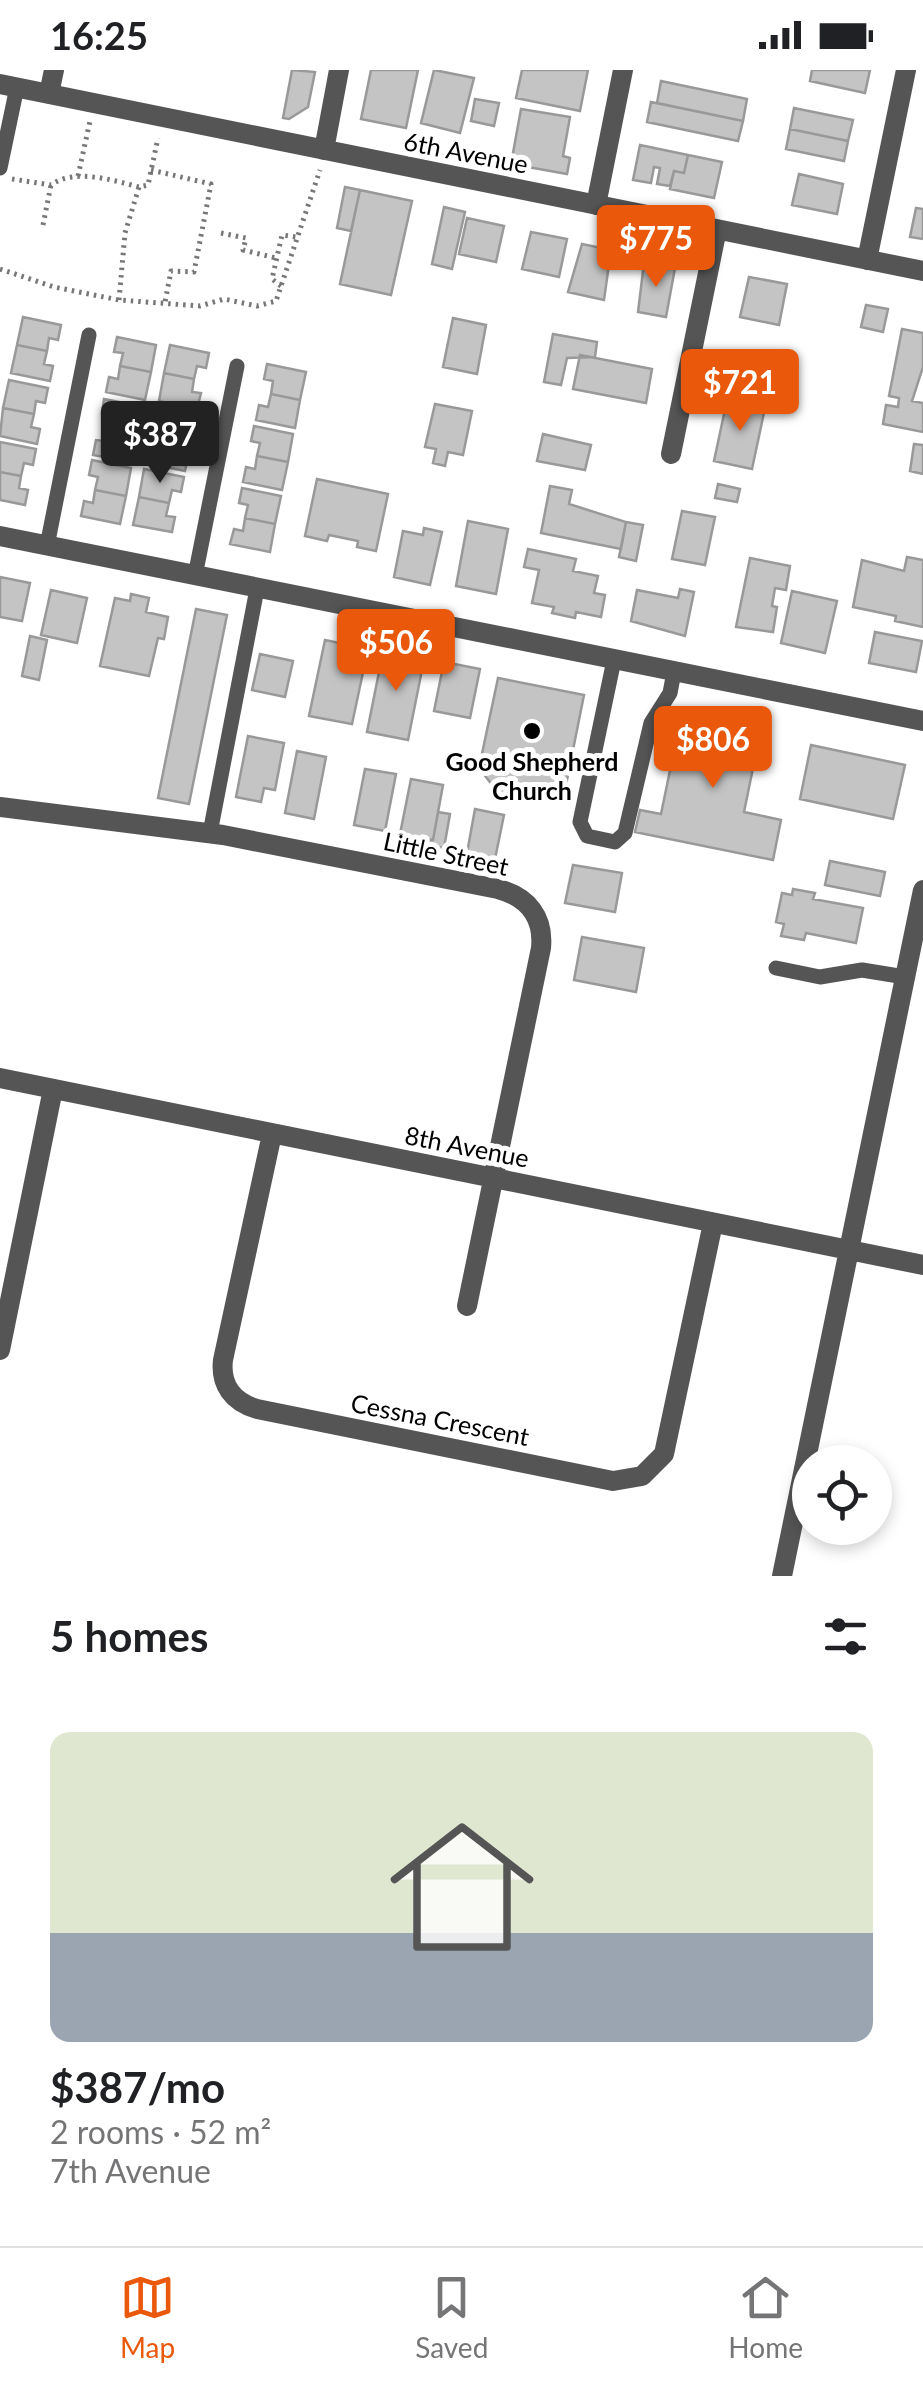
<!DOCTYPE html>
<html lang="en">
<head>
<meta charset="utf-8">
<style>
	:root { --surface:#fff; --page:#f2f2f2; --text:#202124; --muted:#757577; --line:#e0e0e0; --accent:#ea580c }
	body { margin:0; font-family:Lato,sans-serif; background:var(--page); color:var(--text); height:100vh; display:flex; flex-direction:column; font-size:38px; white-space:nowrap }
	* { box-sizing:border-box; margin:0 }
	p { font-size:32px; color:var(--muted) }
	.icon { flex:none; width:55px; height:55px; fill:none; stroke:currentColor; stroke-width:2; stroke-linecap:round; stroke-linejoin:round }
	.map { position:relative; height:1506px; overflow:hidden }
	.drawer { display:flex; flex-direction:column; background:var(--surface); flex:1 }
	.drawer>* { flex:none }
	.controls { position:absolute; left:792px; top:1375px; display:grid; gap:20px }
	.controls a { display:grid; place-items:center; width:100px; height:100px; border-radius:50%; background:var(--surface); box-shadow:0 5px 15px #0003; font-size:50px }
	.price { position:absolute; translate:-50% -85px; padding:0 22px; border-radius:10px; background:var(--accent); color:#fff; font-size:32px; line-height:65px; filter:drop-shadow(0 2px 5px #0008) }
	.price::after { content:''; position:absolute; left:50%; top:60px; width:30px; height:22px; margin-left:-15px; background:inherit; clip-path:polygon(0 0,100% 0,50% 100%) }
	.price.active { background:#222; color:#fff }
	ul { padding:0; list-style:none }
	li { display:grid; align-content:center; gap:20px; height:530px; padding:0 50px }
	li span { display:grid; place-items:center; height:310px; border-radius:20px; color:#555 }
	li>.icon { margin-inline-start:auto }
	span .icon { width:180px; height:180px; fill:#fffc; stroke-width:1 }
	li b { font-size:42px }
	h2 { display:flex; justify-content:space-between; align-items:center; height:120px; padding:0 50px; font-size:42px }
	.status { display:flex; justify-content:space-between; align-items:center; height:70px; padding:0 50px; background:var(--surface); direction:ltr }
	.status svg { height:28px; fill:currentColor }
	.tabs { display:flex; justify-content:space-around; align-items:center; height:140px; border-top:2px solid var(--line); background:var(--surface); font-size:28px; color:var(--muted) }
	.tabs a { display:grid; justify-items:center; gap:5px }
	.tabs .active { color:var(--accent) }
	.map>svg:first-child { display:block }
	.building { fill:#c4c4c4; stroke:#999; stroke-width:2.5 }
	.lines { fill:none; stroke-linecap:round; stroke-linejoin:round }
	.path { stroke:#777; stroke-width:5; stroke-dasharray:2.5 5; stroke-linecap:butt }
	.service { stroke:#555; stroke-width:15 }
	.minor { stroke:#555; stroke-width:20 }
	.poi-dot { fill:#000; stroke:#fff; stroke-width:4 }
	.labels { text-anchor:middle; stroke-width:10; stroke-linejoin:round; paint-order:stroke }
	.street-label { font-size:25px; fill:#000; stroke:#fff }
	.poi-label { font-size:25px; font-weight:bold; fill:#000; stroke:#fff }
</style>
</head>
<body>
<div class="status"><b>16:25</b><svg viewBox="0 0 49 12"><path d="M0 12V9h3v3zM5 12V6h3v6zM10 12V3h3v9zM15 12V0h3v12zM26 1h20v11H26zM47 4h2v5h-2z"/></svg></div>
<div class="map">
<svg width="923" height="1506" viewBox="0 0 923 1506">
	<rect width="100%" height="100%" fill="#fff"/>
	<path class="building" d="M292,0L315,2L308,37L289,49L283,48Z
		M371,0H418L406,58L361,49Z
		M434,0L474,8L460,63L421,53Z
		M522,0H588L580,41L516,28Z
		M812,0H870L865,23L810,11Z
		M661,11L747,29L743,51L657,33Z
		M475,29L499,33L494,56L471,51Z
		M651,32L743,51L738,71L647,52Z
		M794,38L853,50L848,71L790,59Z
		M521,39L570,47L563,86L570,88L567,104L511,94Z
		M790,59L848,71L844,91L786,79Z
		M640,75L688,85L684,103L674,101L670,116L657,114L660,98L654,97L651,113L633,110Z
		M688,85L722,92L714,128L670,119L674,101L684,103Z
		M799,104L843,114L837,144L792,135Z
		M345,117L360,120L351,161L337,158Z
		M360,120L412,131L391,225L340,214Z
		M444,137L465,142L452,199L432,194Z
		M916,138L923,139V169L910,167Z
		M467,148L504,156L496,192L459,184Z
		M531,162L567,169L559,207L522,199Z
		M582,174L611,180L604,230L568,222Z
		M644,193L675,198L666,247L638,242Z
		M749,207L787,214L779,255L740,247Z
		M866,235L888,239L883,262L861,257Z
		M23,247L61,255L58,270L49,268L47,281L17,275Z
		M453,248L486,255L477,304L443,297Z
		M902,259L923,263V297L912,331L923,333V362L883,354L886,335L898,337L899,328L889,326Z
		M553,264L597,272L595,287L567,288L561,315L544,312Z
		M117,267L156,275L151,302L120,296L123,283L114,282Z
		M17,275L47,281L44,294L53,296L50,311L11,303Z
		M170,275L209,283L206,298L197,296L194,309L164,303Z
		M580,285L652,299L646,333L573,319Z
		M267,294L306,302L300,330L271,324L273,311L264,309Z
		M710,294L773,306L769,328L706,316Z
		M120,296L151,302L145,330L106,322L109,307L118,309Z
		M164,303L194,309L192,322L201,323L197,339L159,331Z
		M9,310L48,318L45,333L36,331L34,344L3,338Z
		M271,324L300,330L295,358L256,350L259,335L268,337Z
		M104,329L144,337L138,364L108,358L111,346L102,344Z
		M727,330L765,338L752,399L714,391Z
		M435,334L472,341L463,385L448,382L445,396L433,393L436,379L425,377Z
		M157,337L196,345L193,360L184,358L182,371L151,365Z
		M3,338L34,344L31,357L40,359L37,374L0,366Z
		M254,356L293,364L288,392L257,386L260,373L251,371Z
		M108,358L138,364L132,392L93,385L96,370L105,371Z
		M543,364L591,375L585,400L537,391Z
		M151,365L182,371L179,384L188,386L185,401L146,393Z
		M0,372L36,379L33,395L24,393L21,406L0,402Z
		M914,374L923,375V404L910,401Z
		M257,386L288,392L282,420L243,412L246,397L255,399Z
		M92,390L131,398L126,426L95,420L98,407L89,405Z
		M144,399L184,407L181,422L172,420L169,433L139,427Z
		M0,402L21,406L19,418L28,420L25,435L0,430Z
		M317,409L388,424L376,481L357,477L358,471L329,465L327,471L305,466Z
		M718,414L740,419L737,432L715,428Z
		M550,416L572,420L569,434L626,452L621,479L541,463Z
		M242,418L281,426L275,454L245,448L248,435L239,433Z
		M95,420L126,426L120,454L81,446L84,431L93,433Z
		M139,427L169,433L166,446L175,447L172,462L133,455Z
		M682,441L715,447L705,495L672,489Z
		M245,448L275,454L270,482L230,474L234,459L243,461Z
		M468,451L508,459L496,524L456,516Z
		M626,452L643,455L636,491L619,487Z
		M424,458L442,462L430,515L394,507L403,461L423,465Z
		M528,479L576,489L573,501L598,506L594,523L605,525L601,547L576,542L575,548L552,543L554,537L532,533L539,500L524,497Z
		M907,487L923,490V557L895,551L896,546L853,537L862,490L904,501Z
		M750,488L790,496L786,520L775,518L772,536L777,537L773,562L736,557Z
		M0,507L30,513L22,551L0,547Z
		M680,519L694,522L685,566L631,551L637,520L678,528Z
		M51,520L87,528L77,573L41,565Z
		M792,521L837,531L825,583L781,573Z
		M131,524L149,528L146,542L168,547L164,569L158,568L149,606L100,596L115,528L130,531Z
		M196,539L227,545L189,734L158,728Z
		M875,562L922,571L916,602L869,593Z
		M30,566L47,570L39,610L22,606Z
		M325,570L368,579L352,654L309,646Z
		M384,577L425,585L408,670L367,662Z
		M260,584L293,591L285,627L252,620Z
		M444,592L480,599L470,648L434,641Z
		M498,608L584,625L566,715L535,732L500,725L479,698Z
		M682,642L761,659L744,742L781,750L773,790L635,762L640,740L661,744Z
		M248,666L284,673L275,720L264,718L261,732L236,727Z
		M811,675L905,695L893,749L800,729Z
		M297,681L326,687L314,749L285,743Z
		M365,699L396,704L385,761L354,755Z
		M411,709L443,715L433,770L400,764Z
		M475,739L504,745L495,789L467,783Z
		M438,742L450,744L444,778L428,775L429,770H433Z
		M830,791L885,802L880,826L825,815Z
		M573,795L622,803L615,842L565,833Z
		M793,819L815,823L813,829L863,838L856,873L806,863L804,870L781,866L784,854L776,852L782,823L792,825Z
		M582,867L644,878L636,922L574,910Z"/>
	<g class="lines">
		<path class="path" d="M151,100L211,114L194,202L171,201L165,232
			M78,106L90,51
			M12,109L51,115C74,98 112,110 139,117
			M43,155L51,115
			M221,163L246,168L243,180L276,188
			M0,199L54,217L119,230L200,236L224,229L257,236L276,231L320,100
			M281,216L272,209L282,165L296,167
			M119,230L125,163L139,117L148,115L158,68"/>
		<path class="service" d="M0,98L17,17
			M47,476L89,265
			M195,506L237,296
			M614,590L580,752L587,766L615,772L625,763L651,653L670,623L674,602
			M210,763L257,519
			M776,898L820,907L862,900L905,907"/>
		<path class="minor" d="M0,14L923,201
			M49,24L54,0
			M324,80L339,0
			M596,135L623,0
			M867,190L906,0
			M671,384L717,159
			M0,466L923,651
			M0,737L223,765L498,819C528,827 544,847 541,878L467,1236
			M0,1008L923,1195
			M272,1064L223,1290C220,1315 233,1332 257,1339L613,1411L642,1406L664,1384L713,1153
			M0,1280L53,1019
			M782,1506L923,820"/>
	</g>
	<circle class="poi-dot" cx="532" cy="661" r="10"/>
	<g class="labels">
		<g class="street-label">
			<text transform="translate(466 83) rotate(11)" y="9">6th Avenue</text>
			<text transform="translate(446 784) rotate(12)" y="9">Little Street</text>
			<text transform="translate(467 1077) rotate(11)" y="9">8th Avenue</text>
			<text transform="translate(440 1350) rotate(11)" y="9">Cessna Crescent</text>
		</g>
		<g class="poi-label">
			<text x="532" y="701">Good Shepherd<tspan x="532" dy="29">Church</tspan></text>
		</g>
	</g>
</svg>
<div class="controls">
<a><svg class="icon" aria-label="locate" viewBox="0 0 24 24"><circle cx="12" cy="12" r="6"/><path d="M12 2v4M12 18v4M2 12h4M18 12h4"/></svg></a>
</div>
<b class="price" style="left:656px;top:220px">$775</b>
<b class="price" style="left:740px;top:364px">$721</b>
<b class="price active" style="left:160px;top:416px">$387</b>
<b class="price" style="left:396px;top:624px">$506</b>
<b class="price" style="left:713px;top:721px">$806</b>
</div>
<section class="drawer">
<h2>5 homes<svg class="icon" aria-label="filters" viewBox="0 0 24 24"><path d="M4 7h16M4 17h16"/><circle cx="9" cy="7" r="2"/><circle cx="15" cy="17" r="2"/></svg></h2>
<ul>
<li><span style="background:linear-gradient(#dfe7d0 65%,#9aa5b1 0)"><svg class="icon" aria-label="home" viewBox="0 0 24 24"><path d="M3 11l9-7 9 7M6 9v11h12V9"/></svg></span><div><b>$387/mo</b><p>2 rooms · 52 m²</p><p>7th Avenue</p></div></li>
</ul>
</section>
<nav class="tabs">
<a class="active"><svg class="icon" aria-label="map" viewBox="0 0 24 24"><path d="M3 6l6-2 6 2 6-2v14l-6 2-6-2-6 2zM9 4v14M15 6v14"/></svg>Map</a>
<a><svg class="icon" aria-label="saved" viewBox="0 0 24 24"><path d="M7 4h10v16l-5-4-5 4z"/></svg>Saved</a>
<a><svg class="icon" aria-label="home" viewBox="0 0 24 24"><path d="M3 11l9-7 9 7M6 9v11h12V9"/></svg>Home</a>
</nav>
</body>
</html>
